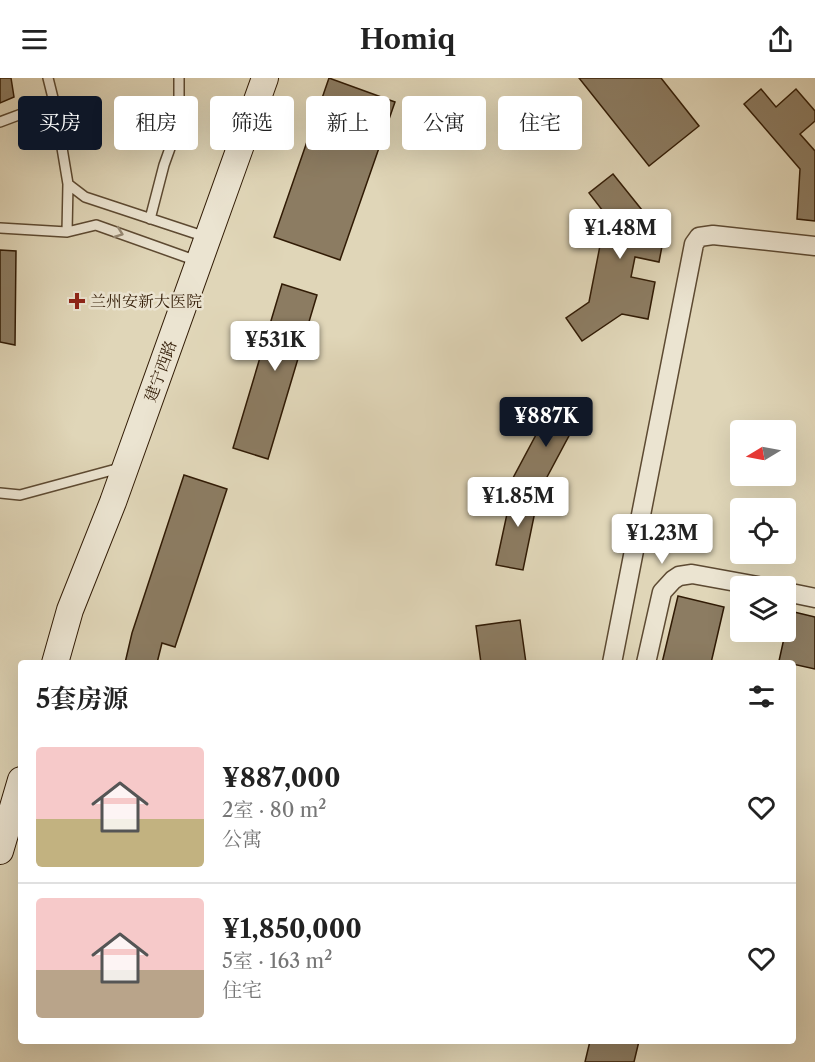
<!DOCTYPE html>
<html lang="zh">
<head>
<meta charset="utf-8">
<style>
	:root { --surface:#fff; --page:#f2f2f2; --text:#222; --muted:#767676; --line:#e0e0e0; --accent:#111827 }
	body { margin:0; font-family:"Libre Caslon Text","Noto Serif SC",serif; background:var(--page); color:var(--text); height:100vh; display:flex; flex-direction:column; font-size:22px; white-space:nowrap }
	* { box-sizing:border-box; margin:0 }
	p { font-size:20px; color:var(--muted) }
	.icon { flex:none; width:33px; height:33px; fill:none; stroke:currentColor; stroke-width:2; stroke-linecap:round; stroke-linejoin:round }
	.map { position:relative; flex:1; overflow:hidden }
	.details { position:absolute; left:18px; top:582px; width:778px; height:384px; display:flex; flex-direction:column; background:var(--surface); border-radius:6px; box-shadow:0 6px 24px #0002 }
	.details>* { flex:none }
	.top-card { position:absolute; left:18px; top:18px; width:780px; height:54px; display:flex; gap:12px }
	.needle { width:39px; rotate:260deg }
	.buttons { position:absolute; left:730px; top:342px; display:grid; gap:12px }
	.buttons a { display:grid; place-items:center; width:66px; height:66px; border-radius:6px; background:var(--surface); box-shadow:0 6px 24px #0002; font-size:30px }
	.price { position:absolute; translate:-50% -51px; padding:0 14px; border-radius:6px; background:#fff; color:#222; font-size:20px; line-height:39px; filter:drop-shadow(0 2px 3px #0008) }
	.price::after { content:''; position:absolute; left:50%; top:36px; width:18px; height:14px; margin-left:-9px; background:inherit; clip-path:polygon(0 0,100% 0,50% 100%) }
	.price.active { background:var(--accent); color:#fff }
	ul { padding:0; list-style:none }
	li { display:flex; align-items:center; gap:18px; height:150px; padding:0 18px }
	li+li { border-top:2px solid var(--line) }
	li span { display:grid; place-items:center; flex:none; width:168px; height:120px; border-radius:6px; color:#555 }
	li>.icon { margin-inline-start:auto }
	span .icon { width:72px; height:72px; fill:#fffc; stroke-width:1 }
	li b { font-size:26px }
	h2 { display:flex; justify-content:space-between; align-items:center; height:72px; padding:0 18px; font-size:26px }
	.chip { padding:0 21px; border-radius:6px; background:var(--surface); box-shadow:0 6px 24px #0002; font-size:21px; line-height:54px }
	.chip.active { background:var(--accent); color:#fff }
	header { display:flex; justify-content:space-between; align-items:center; height:78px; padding:0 18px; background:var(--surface); font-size:27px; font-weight:800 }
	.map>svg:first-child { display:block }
	.building { fill:#8c7c62; stroke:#311b05; stroke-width:1.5 }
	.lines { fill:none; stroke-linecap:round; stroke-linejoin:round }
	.lane-casing { stroke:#5d4a32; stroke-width:12 }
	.street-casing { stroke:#5d4a32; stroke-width:21 }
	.secondary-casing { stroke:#311b05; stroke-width:28 }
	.lane { stroke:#ebe4d1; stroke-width:9 }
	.street { stroke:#ebe4d1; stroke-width:18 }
	.secondary { stroke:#ebe4d1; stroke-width:26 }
	.oneway { stroke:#978a75 }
	.poi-dot { fill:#8f2418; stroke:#ebe4d1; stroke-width:2 }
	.labels { text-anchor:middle; stroke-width:5; stroke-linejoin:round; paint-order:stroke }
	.poi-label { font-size:16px; fill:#311b05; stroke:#ebe4d1; text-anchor:start }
	.street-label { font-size:16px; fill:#311b05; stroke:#ebe4d1 }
</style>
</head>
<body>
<header><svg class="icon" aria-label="menu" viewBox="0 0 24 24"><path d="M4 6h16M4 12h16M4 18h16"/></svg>Homiq<svg class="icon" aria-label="share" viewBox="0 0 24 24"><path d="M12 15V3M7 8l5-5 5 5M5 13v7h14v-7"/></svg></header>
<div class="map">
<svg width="815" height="984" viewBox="0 0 815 984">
	<rect width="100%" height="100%" fill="#e0d6b8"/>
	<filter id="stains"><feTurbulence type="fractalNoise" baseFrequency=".00333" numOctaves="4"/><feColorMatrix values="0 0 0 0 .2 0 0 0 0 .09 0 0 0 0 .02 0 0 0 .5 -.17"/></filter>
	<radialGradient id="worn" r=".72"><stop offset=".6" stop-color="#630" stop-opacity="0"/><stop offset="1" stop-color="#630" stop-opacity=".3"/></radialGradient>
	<path class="building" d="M0,0H11L14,19L0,25Z
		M329,0L395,24L340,182L274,159Z
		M579,0H661L699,48L649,88Z
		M761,11L776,29L796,11L815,33V43L800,56L815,73V143L797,141L800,91L744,26Z
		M613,96L642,132L668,137L659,184L635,179L631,199L655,204L648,241L622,236L582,263L566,240L589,224L606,137L589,115Z
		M0,172L16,173L15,267L0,264Z
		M282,206L317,217L268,381L233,370Z
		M553,325L579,339L539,414L513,400Z
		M184,397L227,411L175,569L162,565L157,585H125L132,555Z
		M513,408L539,414L523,492L496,487Z
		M678,518L724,529L711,585H662Z
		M790,533L815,539V591L779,583Z
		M520,542L526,585H481L476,548Z
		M590,963H639L634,984H585Z"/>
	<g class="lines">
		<defs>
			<path id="lane" d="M48,0L55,28L68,106L67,154
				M0,44L24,35L55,28
				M68,106L85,119L206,159
				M150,141L164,87L179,45V0
				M0,150L67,154L96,147L197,183
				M0,415L20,417L120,390"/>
			<path id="street" d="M786,514L815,520
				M612,585L694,166L699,159L713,157L815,168
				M646,585L662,514L673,502L679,498L692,496L758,508"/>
			<path id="secondary" d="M55,585L70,532L113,424L265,0
				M0,773L21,702"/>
		</defs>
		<use href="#lane" class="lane-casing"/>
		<use href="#street" class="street-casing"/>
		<use href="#secondary" class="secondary-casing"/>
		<use href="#lane" class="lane"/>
		<use href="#street" class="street"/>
		<use href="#secondary" class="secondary"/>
	</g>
	<defs><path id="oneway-chevron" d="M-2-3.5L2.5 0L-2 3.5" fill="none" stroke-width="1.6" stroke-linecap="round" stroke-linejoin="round" transform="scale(1.5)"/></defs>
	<use class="oneway" href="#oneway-chevron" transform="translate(119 155) rotate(20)"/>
	<path class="poi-dot" d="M74 214h6v6h6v6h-6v6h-6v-6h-6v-6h6z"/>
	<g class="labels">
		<g class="poi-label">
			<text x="90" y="229">兰州安新大医院</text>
		</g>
		<g class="street-label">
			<text transform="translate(160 293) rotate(-70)" y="6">建宁西路</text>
		</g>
	</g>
	<rect width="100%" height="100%" filter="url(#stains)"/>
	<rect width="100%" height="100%" fill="url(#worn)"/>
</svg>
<div class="buttons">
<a><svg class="needle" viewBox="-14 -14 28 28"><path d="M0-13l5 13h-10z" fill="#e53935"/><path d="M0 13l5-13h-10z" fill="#767676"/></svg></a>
<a><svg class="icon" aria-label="locate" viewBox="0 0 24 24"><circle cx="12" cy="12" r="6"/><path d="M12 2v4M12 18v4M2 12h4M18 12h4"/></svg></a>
<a><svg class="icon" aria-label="layers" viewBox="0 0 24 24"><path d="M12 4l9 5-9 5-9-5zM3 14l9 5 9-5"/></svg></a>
</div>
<b class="price" style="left:620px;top:182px">¥1.48M</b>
<b class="price" style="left:275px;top:294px">¥531K</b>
<b class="price active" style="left:546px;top:370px">¥887K</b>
<b class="price" style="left:518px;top:450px">¥1.85M</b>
<b class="price" style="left:662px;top:487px">¥1.23M</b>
<div class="top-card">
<a class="chip active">买房</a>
<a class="chip">租房</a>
<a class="chip">筛选</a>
<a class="chip">新上</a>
<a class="chip">公寓</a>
<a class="chip">住宅</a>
</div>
<section class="details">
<h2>5套房源<svg class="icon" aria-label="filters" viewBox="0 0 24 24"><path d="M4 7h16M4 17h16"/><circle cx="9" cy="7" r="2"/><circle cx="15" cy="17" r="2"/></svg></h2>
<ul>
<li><span style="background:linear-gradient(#f6c9c9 60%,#c2b280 0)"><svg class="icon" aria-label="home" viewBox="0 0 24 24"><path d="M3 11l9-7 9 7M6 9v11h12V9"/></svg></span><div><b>¥887,000</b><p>2室 · 80 m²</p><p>公寓</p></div><svg class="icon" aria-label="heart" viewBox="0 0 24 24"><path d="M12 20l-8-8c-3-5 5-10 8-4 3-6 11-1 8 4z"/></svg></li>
<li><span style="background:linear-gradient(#f6c9c9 60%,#b9a48a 0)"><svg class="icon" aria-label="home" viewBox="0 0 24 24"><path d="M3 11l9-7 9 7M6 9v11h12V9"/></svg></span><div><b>¥1,850,000</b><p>5室 · 163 m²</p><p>住宅</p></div><svg class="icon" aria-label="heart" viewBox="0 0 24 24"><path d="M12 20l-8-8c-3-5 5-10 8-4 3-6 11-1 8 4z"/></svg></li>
</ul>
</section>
</div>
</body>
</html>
